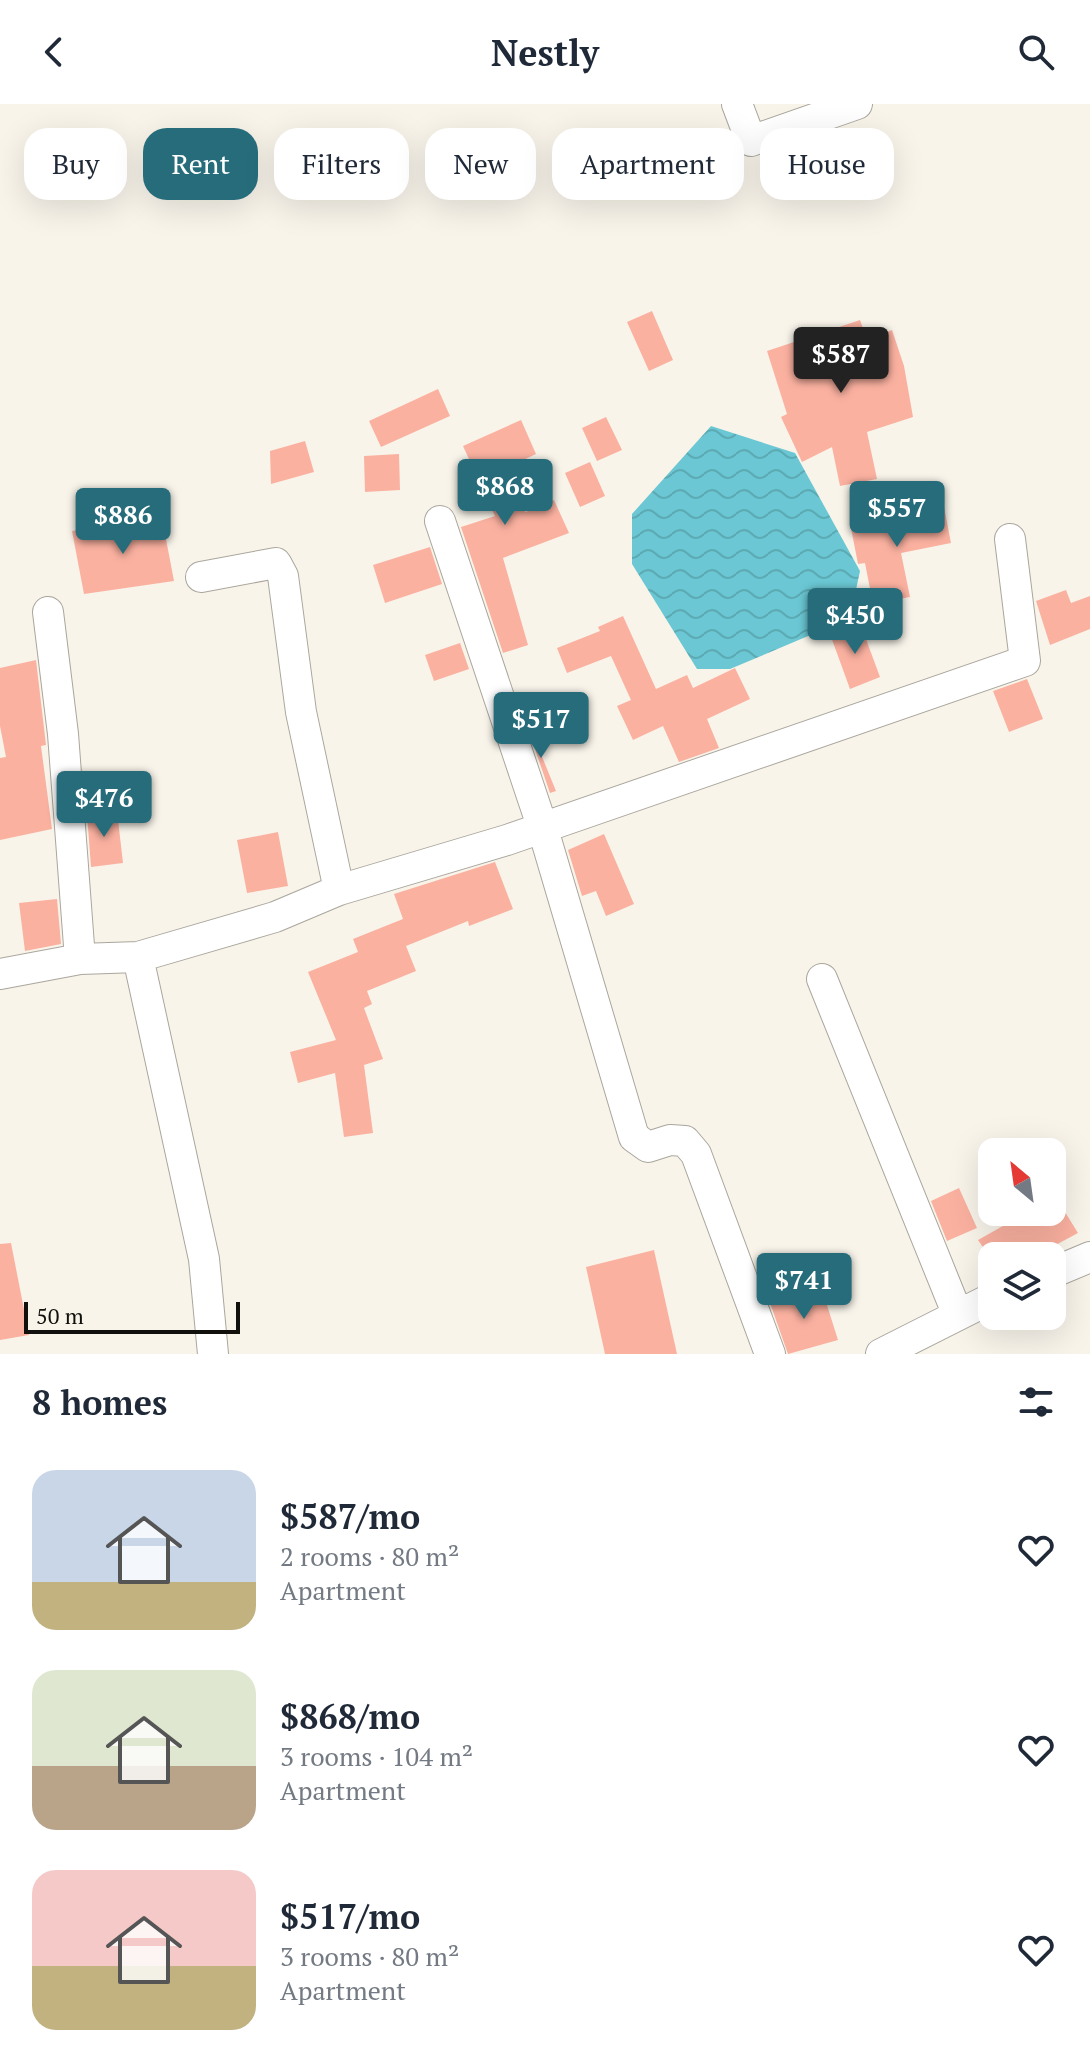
<!DOCTYPE html>
<html lang="en">
<head>
<meta charset="utf-8">
<style>
	:root { --surface:#fff; --page:#f6f6f7; --text:#1f2937; --muted:#747a83; --accent:#266c7b }
	body { margin:0; font-family:"PT Serif",serif; background:var(--page); color:var(--text); height:100vh; display:flex; flex-direction:column; font-size:30px; white-space:nowrap }
	* { box-sizing:border-box; margin:0 }
	p { font-size:26px; color:var(--muted) }
	.icon { flex:none; width:44px; height:44px; fill:none; stroke:currentColor; stroke-width:2; stroke-linecap:round; stroke-linejoin:round }
	.map { position:relative; height:1250px; overflow:hidden }
	.drawer { display:flex; flex-direction:column; background:var(--surface); flex:1 }
	.drawer>* { flex:none }
	.guide { position:absolute; left:24px; top:24px; width:1042px; height:72px; display:flex; gap:16px }
	.needle { width:52px; rotate:331deg }
	.fabs { position:absolute; left:978px; top:1034px; display:grid; gap:16px }
	.fabs a { display:grid; place-items:center; width:88px; height:88px; border-radius:16px; background:var(--surface); box-shadow:0 8px 32px #0002; font-size:40px }
	.scale { position:absolute; left:24px; bottom:20px; width:216px; box-sizing:border-box; padding-left:8px; border:4px solid #11100c; border-top:0; font-size:22px; line-height:28px; white-space:nowrap; color:#11100c; -webkit-text-stroke:6px #f8f4ea; paint-order:stroke }
	.price { position:absolute; translate:-50% -68px; padding:0 18px; border-radius:8px; background:var(--accent); color:#fff; font-size:26px; line-height:52px; filter:drop-shadow(0 2px 4px #0008) }
	.price::after { content:''; position:absolute; left:50%; top:48px; width:24px; height:18px; margin-left:-12px; background:inherit; clip-path:polygon(0 0,100% 0,50% 100%) }
	.price.current { background:#222; color:#fff }
	ul { padding:0; list-style:none }
	li { display:flex; align-items:center; gap:24px; height:200px; padding:0 32px }
	li span { display:grid; place-items:center; flex:none; width:224px; height:160px; border-radius:24px; color:#555 }
	li>.icon { margin-inline-start:auto }
	span .icon { width:96px; height:96px; fill:#fffc; stroke-width:1 }
	li b { font-size:34px }
	h2 { display:flex; justify-content:space-between; align-items:center; height:96px; padding:0 32px; font-size:34px }
	.chip { padding:0 28px; border-radius:24px; background:var(--surface); box-shadow:0 8px 32px #0002; font-size:28px; line-height:72px }
	.chip.current { background:var(--accent); color:#fff }
	header { display:flex; justify-content:space-between; align-items:center; height:104px; padding:0 32px; background:var(--surface); font-size:36px; font-weight:600 }
	.map>svg:first-child { display:block }
	.water { fill:url(#water-waves) }
	.building { fill:#fbb1a0 }
	.lines { fill:none; stroke-linecap:round; stroke-linejoin:round }
	.minor-casing { stroke:#aaa69d; stroke-width:32 }
	.minor { stroke:#fff; stroke-width:30 }
</style>
</head>
<body>
<header><svg class="icon" aria-label="back" viewBox="0 0 24 24"><path d="M15 5l-7 7 7 7"/></svg>Nestly<svg class="icon" aria-label="search" viewBox="0 0 24 24"><circle cx="10" cy="10" r="6"/><path d="M15 15l6 6"/></svg></header>
<div class="map">
<svg width="1090" height="1250" viewBox="0 0 1090 1250">
	<defs>
		<pattern id="water-waves" width="16" height="10" patternUnits="userSpaceOnUse" patternTransform="scale(2)"><rect width="16" height="10" fill="#6ac7d3"/><path d="M0 5q4-4 8 0t8 0" fill="none" stroke="#5baab4"/></pattern>
	</defs>
	<rect width="100%" height="100%" fill="#f8f4ea"/>
	<path class="water" d="M711,322L795,349L860,467L854,495L827,524L730,565H697L632,460V410Z"/>
	<path class="building" d="M652,207L673,256L649,267L627,218Z
		M860,216L867,235L892,226L904,262L913,313L867,328L877,375L840,382L832,343L802,358L781,313L787,310L767,247Z
		M438,285L450,312L381,343L369,317Z
		M606,313L622,346L597,357L582,324Z
		M521,316L536,350L504,365L521,405L526,408L554,396L569,429L503,454L528,541L503,549L461,423L495,412L463,342Z
		M305,337L314,368L271,380L270,347Z
		M399,350L400,386L365,388L364,352Z
		M590,358L605,392L580,403L565,369Z
		M944,403L951,439L901,449L910,493L873,500L865,459L858,460L851,424Z
		M162,414L174,477L84,490L72,427Z
		M430,443L442,480L385,499L373,461Z
		M1066,486L1071,499L1090,492V525L1050,541L1036,497Z
		M623,512L656,585L687,571L693,584L735,564L750,595L707,615L719,644L679,658L663,622L633,636L617,602L631,596L611,552L567,569L557,544L600,527L598,523Z
		M860,519L880,573L850,585L830,530Z
		M460,539L469,565L434,577L425,551Z
		M36,556L46,641L41,642L52,725L0,736V654L6,653L0,622V564Z
		M1027,575L1043,615L1009,628L993,587Z
		M523,606L556,687L550,689L522,607Z
		M117,707L123,759L91,763L87,710Z
		M278,728L288,782L247,789L237,736Z
		M604,730L634,800L606,812L596,787L582,792L568,746Z
		M495,758L513,805L469,822L468,817L406,842L416,867L367,887L372,900L364,904L383,955L364,961L373,1029L344,1033L335,969L298,979L290,948L336,936L308,868L358,848L353,835L403,815L394,790Z
		M57,795L61,840L25,847L19,799Z
		M959,1084L977,1124L947,1137L931,1097Z
		M1028,1108H1065L1078,1129L1035,1152H989L978,1136Z
		M11,1139L29,1231L0,1236V1140Z
		M654,1146L677,1250H605L586,1163Z
		M821,1182L838,1236L788,1250L770,1199Z"/>
	<g class="lines">
		<defs>
			<path id="minor" d="M737,0L751,37L857,0
				M440,417L542,722L634,1033L648,1043L670,1036L685,1037L696,1050L770,1250
				M201,473L276,459L283,472L301,608L339,786
				M48,508L63,630L80,855
				M0,870L80,855L138,853
				M822,875L957,1209
				M1052,1169L1090,1153
				M213,1250L204,1155L138,853L275,813L339,786L507,736L1025,557L1010,435
				M881,1250L992,1194"/>
		</defs>
		<use href="#minor" class="minor-casing"/>
		<use href="#minor" class="minor"/>
	</g>
</svg>
<div class="fabs">
<a><svg class="needle" viewBox="-14 -14 28 28"><path d="M0-13l5 13h-10z" fill="#e53935"/><path d="M0 13l5-13h-10z" fill="#747a83"/></svg></a>
<a><svg class="icon" aria-label="layers" viewBox="0 0 24 24"><path d="M12 4l9 5-9 5-9-5zM3 14l9 5 9-5"/></svg></a>
</div>
<div class="scale">50 m</div>
<b class="price current" style="left:841px;top:291px">$587</b>
<b class="price" style="left:505px;top:423px">$868</b>
<b class="price" style="left:897px;top:445px">$557</b>
<b class="price" style="left:123px;top:452px">$886</b>
<b class="price" style="left:855px;top:552px">$450</b>
<b class="price" style="left:541px;top:656px">$517</b>
<b class="price" style="left:104px;top:735px">$476</b>
<b class="price" style="left:804px;top:1217px">$741</b>
<div class="guide">
<a class="chip">Buy</a>
<a class="chip current">Rent</a>
<a class="chip">Filters</a>
<a class="chip">New</a>
<a class="chip">Apartment</a>
<a class="chip">House</a>
</div>
</div>
<section class="drawer">
<h2>8 homes<svg class="icon" aria-label="filters" viewBox="0 0 24 24"><path d="M4 7h16M4 17h16"/><circle cx="9" cy="7" r="2"/><circle cx="15" cy="17" r="2"/></svg></h2>
<ul>
<li><span style="background:linear-gradient(#c9d6e8 70%,#c2b280 0)"><svg class="icon" aria-label="home" viewBox="0 0 24 24"><path d="M3 11l9-7 9 7M6 9v11h12V9"/></svg></span><div><b>$587/mo</b><p>2 rooms · 80 m²</p><p>Apartment</p></div><svg class="icon" aria-label="heart" viewBox="0 0 24 24"><path d="M12 20l-8-8c-3-5 5-10 8-4 3-6 11-1 8 4z"/></svg></li>
<li><span style="background:linear-gradient(#dfe7d0 60%,#b9a48a 0)"><svg class="icon" aria-label="home" viewBox="0 0 24 24"><path d="M3 11l9-7 9 7M6 9v11h12V9"/></svg></span><div><b>$868/mo</b><p>3 rooms · 104 m²</p><p>Apartment</p></div><svg class="icon" aria-label="heart" viewBox="0 0 24 24"><path d="M12 20l-8-8c-3-5 5-10 8-4 3-6 11-1 8 4z"/></svg></li>
<li><span style="background:linear-gradient(#f6c9c9 60%,#c2b280 0)"><svg class="icon" aria-label="home" viewBox="0 0 24 24"><path d="M3 11l9-7 9 7M6 9v11h12V9"/></svg></span><div><b>$517/mo</b><p>3 rooms · 80 m²</p><p>Apartment</p></div><svg class="icon" aria-label="heart" viewBox="0 0 24 24"><path d="M12 20l-8-8c-3-5 5-10 8-4 3-6 11-1 8 4z"/></svg></li>
</ul>
</section>
</body>
</html>
